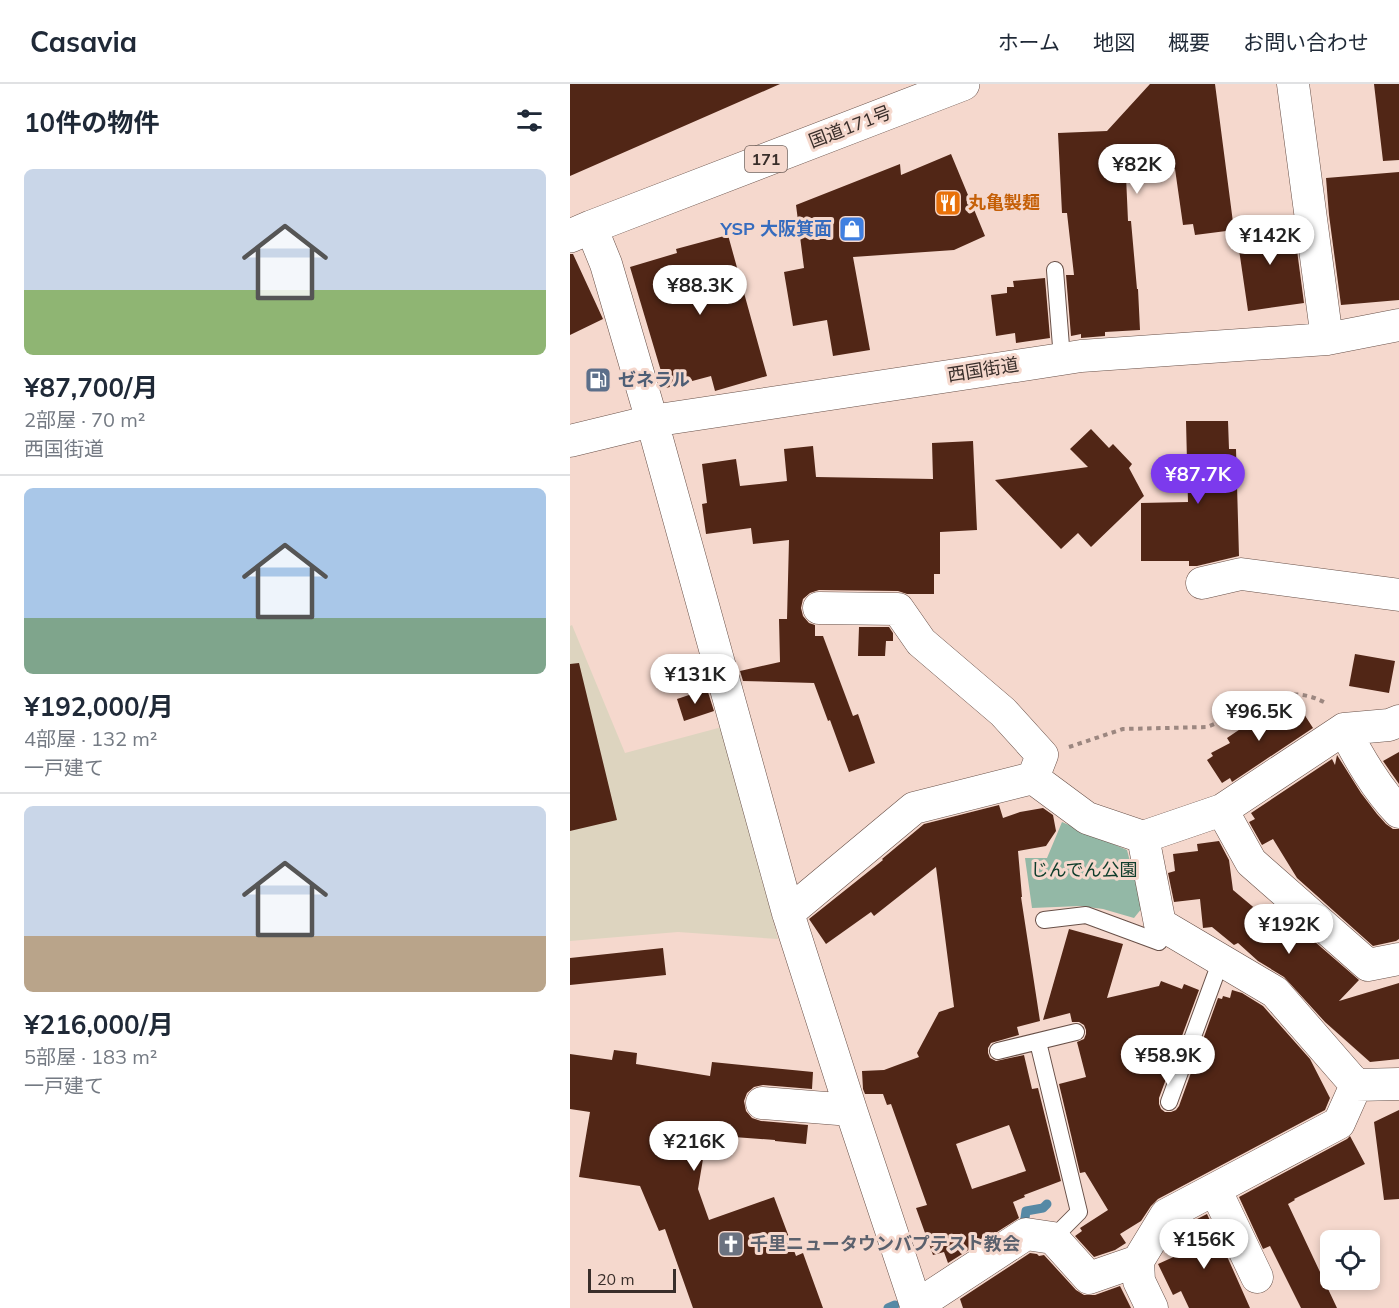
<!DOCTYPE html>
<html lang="ja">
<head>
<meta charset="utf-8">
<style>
	:root { --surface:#fff; --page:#f2f2f3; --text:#1f2937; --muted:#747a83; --line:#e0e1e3; --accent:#7c3aed }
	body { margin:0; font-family:Mulish,"Noto Sans JP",sans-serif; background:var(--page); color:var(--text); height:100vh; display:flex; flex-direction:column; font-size:22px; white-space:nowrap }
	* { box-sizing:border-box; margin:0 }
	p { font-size:20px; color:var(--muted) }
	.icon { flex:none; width:33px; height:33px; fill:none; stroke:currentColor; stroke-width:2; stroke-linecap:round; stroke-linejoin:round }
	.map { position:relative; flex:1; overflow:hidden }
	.panel { display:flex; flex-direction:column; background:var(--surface); width:570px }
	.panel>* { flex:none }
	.controls { position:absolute; left:750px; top:1146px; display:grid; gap:12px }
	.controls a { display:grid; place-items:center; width:60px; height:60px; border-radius:9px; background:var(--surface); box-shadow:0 3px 9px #0003; font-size:30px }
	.scale { position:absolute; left:18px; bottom:15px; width:88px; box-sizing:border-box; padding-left:6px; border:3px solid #392e2a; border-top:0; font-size:16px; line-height:21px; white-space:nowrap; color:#392e2a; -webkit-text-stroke:4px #f5d8cd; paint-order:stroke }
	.price { position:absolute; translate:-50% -51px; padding:0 14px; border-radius:21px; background:#fff; color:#222; font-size:20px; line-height:39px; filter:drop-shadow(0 2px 3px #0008) }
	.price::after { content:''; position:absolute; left:50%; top:36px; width:18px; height:14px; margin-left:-9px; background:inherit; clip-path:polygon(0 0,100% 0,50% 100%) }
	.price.on { background:var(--accent); color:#fff }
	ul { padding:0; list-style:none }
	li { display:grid; align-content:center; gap:12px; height:318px; padding:0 24px }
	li+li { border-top:2px solid var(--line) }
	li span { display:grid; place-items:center; height:186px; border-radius:9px; color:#555 }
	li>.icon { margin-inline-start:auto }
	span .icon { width:108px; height:108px; fill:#fffc; stroke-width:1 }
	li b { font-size:26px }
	h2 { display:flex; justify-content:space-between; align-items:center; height:72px; padding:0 24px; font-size:26px }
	header { display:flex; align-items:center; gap:36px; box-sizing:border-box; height:84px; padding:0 30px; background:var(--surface); border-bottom:2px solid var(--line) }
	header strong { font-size:28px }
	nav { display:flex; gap:33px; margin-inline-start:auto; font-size:21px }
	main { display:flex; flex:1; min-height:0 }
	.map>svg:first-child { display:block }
	.commercial { fill:#ddd4bf }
	.green { fill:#93b8a6 }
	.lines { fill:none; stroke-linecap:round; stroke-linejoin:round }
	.stream { stroke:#5689a5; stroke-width:9 }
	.building { fill:#512616; fill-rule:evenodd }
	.service-casing { stroke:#685048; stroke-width:18 }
	.minor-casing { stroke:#685048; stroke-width:33 }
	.trunk-casing { stroke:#685048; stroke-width:34 }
	.path { stroke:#9c8780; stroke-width:4; stroke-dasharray:4.5 4.5; stroke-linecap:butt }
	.service { stroke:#fff; stroke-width:16 }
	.minor { stroke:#fff; stroke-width:32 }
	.trunk { stroke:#fff; stroke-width:33 }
	.labels { text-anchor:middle; stroke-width:6; stroke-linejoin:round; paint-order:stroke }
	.shield { fill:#f5d8cd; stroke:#71615b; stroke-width:1.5 }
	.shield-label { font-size:16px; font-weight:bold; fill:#392e2a }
	.street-label { font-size:18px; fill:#392e2a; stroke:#f5d8cd }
	.food-label { font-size:18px; font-weight:bold; fill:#c56008; stroke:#f5d8cd; text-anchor:start }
	.shop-label { font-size:18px; font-weight:bold; fill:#366cbe; stroke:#f5d8cd; text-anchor:end }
	.service-label { font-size:18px; font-weight:bold; fill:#4e5e75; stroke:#f5d8cd; text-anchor:start }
	.park-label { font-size:18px; fill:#0d3c2a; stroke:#f5d8cd }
	.worship-label { font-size:18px; font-weight:bold; fill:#5b616d; stroke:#f5d8cd; text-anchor:start }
</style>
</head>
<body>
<header>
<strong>Casavia</strong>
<nav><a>ホーム</a><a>地図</a><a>概要</a><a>お問い合わせ</a></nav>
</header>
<main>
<section class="panel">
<h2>10件の物件<svg class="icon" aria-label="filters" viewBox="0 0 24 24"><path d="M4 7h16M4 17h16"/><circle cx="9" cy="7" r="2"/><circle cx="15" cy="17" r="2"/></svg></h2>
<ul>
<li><span style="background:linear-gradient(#c9d6e8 65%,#8fb573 0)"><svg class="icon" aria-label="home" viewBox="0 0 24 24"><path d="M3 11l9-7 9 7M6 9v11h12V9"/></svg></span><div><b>¥87,700/月</b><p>2部屋 · 70 m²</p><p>西国街道</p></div></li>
<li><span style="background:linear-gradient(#a9c7e8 70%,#7fa58c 0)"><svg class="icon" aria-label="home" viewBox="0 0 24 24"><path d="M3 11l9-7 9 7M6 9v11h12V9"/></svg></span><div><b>¥192,000/月</b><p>4部屋 · 132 m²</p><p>一戸建て</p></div></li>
<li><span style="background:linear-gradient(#c9d6e8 70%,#b9a48a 0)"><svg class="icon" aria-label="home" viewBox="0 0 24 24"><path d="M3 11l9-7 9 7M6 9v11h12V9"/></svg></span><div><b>¥216,000/月</b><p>5部屋 · 183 m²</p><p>一戸建て</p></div></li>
</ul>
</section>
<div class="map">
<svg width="829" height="1224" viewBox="0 0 829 1224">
	<rect width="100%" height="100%" fill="#f5d8cd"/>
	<path class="commercial" d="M2,541L55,669L152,643L208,855L108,848L0,857V542Z"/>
	<path class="green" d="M492,738L557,766L572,824L564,834L533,825L510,822L462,824L455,774H477Z"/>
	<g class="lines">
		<path class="stream" d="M454,1141L456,1127L473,1124L477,1120
			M318,1224L325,1221"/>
	</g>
	<path class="building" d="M0,0H210L0,92Z
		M580,0H645L664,146L625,151L623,140L613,141L605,85L556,92L558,137H561L567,205H568L570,246L535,248V252L511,254V250L501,252L496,191H504L497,129H492L488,49L537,47Z
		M804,0H829V76L813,77Z
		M381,70L415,152L384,166L283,173L300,266L263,272L257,236L223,242L214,188L234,184L226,121L330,80L331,91Z
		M829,88V216L771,221L759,131L756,94Z
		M723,136L734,219L678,227L666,145Z
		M158,151L197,292L145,307L141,292L96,304L60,183L107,169L106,165Z
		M0,170H3L33,235L0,251Z
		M475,194L480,254L446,259L445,249L426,252L421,211L437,209V203H444L443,197Z
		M616,337H658L659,365H666L669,472L627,482H619V477H571V419L618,418Z
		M521,345L539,364L543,360L562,380L559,384L574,412L521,463L508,449L491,465L425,396L518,383L500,365Z
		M403,357L407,446L370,448V490H364V510H337L328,507L249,506L240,509L233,515L231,524L233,532L239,539L245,541V552H253L283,632L288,630L305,679L279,688L260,636L258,637L244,599L173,597L170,587L210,578L209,535H217L219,456L183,460L181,444L136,450L132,420L137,419L132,380L166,375L170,402L217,397L214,365L243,362L246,393L363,395L362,359Z
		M289,543H319L323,549V557H316L315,572H288Z
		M785,570L825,577L819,609L779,602Z
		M9,579L47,736L0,747V580Z
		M137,605L144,627L114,637L107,615Z
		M725,616L743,644L662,698L660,694L652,699L637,676L643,672L641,669L660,659L657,654L691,631L694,635Z
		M829,668V700L813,677Z
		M767,671L791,709L807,730L816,740L823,745H829V855L826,857L803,862L727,794L703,755L692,761L679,738L685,735L681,729L762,675L765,681Z
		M429,721L433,734L450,728L473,724L483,731L486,747L476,762L448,767L452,813H451L470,937L447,943L449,951L421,959L418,964V969L420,974L426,977L454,971L462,1005L468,1004L491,1097L454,1111L455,1113L443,1118L449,1134L378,1179L374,1168L363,1171L346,1124L357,1121L321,1020L317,1021L313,1010H295L293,1005L292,987L314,986L349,973L347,969L369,928L384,923L366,783L304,832L301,828L256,860L239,835L313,776L312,775L354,740ZM439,1041L456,1087L402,1105L386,1060Z
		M649,757L659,776L663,806L706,842L715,832L789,896L769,917L829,899V975L800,978L755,938L714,893L688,877L668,859L664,861L642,843L633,844L630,815L604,818L598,789L605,787L603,770L628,767L627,760Z
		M499,845L553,860L537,914L589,902L591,897L612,905L614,900L629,906L589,1014V1020L591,1025L595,1028H601L606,1026L609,1022L648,914L652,915L653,912L660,914L662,906L672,909L693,922L740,975L760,1014L755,1026L588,1115L581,1122L571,1137L550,1150L556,1159L545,1166L524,1173L505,1152L512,1147L510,1144L538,1126L515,1088L510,1089L489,1000L516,993L507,958L514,955L516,950V946L514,941L509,938H502L500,929L473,936Z
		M93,864L96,891L0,901V874Z
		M44,966L67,969L66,980L140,992L142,978L243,988L242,1005L193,1001L184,1003L177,1009L174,1017L176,1027L182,1034L191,1037L238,1041L236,1060L205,1057V1056L137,1051L128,1105L139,1136L204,1113L226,1172L233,1169L253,1224H123L95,1145L89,1147L70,1102L9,1093L20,1028L0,1025V970L42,976Z
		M829,1026V1115L814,1116L804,1038Z
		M780,1052L795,1080L724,1115L725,1116L718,1120L767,1224H731L700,1162L693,1165L669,1113L777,1055Z
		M637,1130L660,1179L680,1224H619L611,1207L603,1211L588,1180L619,1166L609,1144Z
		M460,1169L467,1170L469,1172L474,1171L506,1206L514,1211H525L550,1202L561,1224H393L390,1215Z"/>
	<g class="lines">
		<defs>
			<path id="service" d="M485,186L492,275
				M474,836L516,831L589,858L590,840
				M468,958L509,1128L483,1154
				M428,967L506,948
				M599,1018L651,876"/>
			<path id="minor" d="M723,0L757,255
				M21,143L36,180L82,337L218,829L281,1026L347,1224
				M0,357L82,337L492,275L511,272L757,255L829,241
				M632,499L671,490L829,511
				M249,524L328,525L351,558L433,628L472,671L463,694
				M774,645L819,641L829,637
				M652,726L681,778L798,881L829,875
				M573,753L590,840L705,908L786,1001
				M218,829L344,724L463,694L517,734L573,753L652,726L774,645C789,674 806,704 829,728
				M192,1019L281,1026
				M645,1105L687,1193
				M346,1222L456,1150L483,1154L519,1194L568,1177
				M582,1224L569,1197L568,1177L596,1131L769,1039L786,1001L829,1000"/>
			<path id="trunk" d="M0,152L21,143L393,0"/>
		</defs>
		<use href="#service" class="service-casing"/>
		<use href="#minor" class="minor-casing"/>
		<use href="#trunk" class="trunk-casing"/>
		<path class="path" d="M499,663L553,645L637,643L714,611C730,609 742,612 756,619"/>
		<use href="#service" class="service"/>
		<use href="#minor" class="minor"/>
		<use href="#trunk" class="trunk"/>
	</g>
	<defs>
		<symbol id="restaurant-square" viewBox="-11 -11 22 22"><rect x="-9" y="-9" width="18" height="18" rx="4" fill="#e8710a" stroke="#f5d8cd"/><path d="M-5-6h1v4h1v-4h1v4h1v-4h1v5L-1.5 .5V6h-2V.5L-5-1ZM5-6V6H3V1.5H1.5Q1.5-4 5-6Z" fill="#fff"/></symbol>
		<symbol id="shop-square" viewBox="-11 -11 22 22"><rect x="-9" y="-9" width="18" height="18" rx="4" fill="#3f7fe0" stroke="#f5d8cd"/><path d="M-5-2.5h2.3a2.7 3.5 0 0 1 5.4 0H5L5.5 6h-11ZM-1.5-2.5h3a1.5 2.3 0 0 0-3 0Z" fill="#fff"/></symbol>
		<symbol id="fuel-square" viewBox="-11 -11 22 22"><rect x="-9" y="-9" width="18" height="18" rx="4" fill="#5c6f8a" stroke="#f5d8cd"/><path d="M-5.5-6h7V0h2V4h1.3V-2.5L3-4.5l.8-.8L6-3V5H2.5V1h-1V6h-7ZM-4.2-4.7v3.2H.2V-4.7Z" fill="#fff"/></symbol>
		<symbol id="church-square" viewBox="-11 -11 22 22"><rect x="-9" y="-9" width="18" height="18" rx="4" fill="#6b7280" stroke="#f5d8cd"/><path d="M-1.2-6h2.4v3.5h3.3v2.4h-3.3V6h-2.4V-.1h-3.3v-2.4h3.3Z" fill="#fff"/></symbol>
	</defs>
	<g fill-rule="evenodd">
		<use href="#restaurant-square" x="363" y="104" width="30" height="30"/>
		<use href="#shop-square" x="267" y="130" width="30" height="30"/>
		<use href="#fuel-square" x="13" y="281" width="30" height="30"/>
		<use href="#church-square" x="146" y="1145" width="30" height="30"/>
	</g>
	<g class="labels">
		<rect class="shield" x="175" y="62" width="42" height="26" rx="4.5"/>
		<g class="shield-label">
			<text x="196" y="81">171</text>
		</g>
		<g class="street-label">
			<text transform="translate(280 43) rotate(-21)" y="6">国道171号</text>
			<text transform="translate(413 286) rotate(-9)" y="6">西国街道</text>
		</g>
		<g class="food-label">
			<text x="398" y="125">丸亀製麺</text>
		</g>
		<g class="shop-label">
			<text x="262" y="151">YSP 大阪箕面</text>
		</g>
		<g class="service-label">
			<text x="48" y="302">ゼネラル</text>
		</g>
		<g class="park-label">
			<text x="514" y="792">じんでん公園</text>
		</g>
		<g class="worship-label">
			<text x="180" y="1166">千里ニュータウンバプテスト教会</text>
		</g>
	</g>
</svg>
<div class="controls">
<a><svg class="icon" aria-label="locate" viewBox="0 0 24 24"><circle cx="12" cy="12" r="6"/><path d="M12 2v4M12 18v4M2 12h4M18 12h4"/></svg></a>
</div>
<div class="scale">20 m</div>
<b class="price" style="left:567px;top:111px">¥82K</b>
<b class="price" style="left:700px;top:182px">¥142K</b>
<b class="price" style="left:130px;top:232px">¥88.3K</b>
<b class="price on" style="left:628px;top:421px">¥87.7K</b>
<b class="price" style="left:125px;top:621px">¥131K</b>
<b class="price" style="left:689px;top:658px">¥96.5K</b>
<b class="price" style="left:719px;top:871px">¥192K</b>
<b class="price" style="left:598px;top:1002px">¥58.9K</b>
<b class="price" style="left:124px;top:1088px">¥216K</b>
<b class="price" style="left:634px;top:1186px">¥156K</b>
</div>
</main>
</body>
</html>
